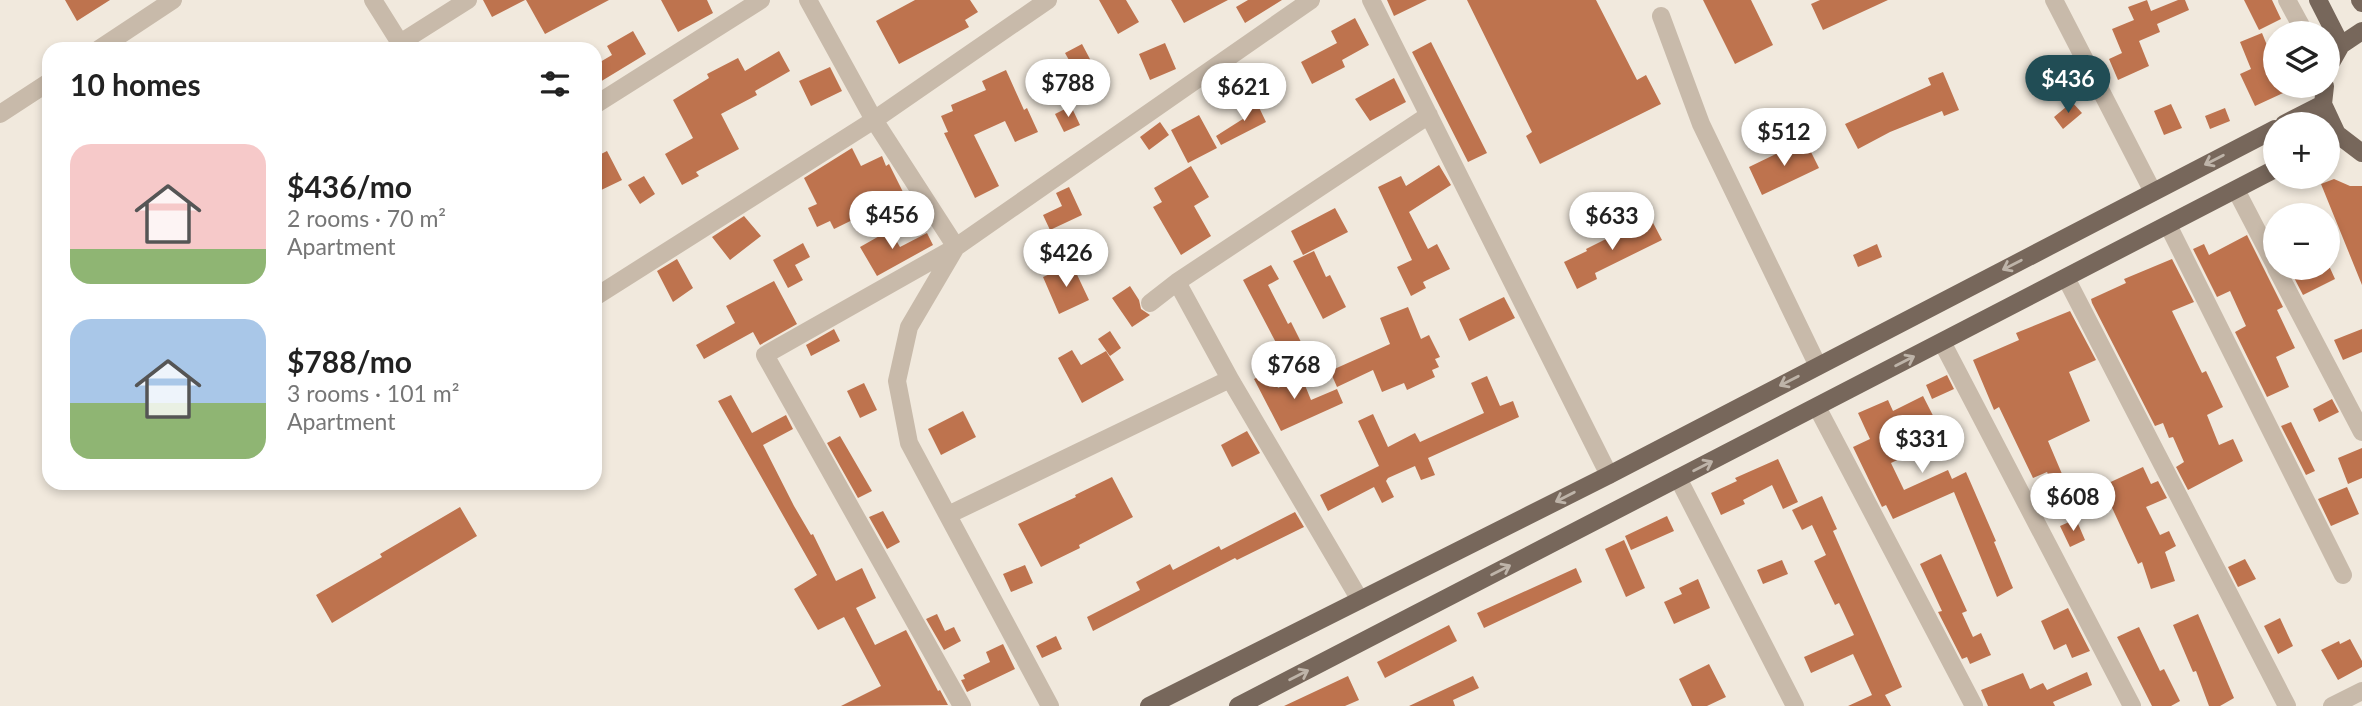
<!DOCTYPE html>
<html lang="en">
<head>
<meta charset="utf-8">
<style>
	:root { --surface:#fff; --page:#f6f6f6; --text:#222; --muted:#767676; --accent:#214d55 }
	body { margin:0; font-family:Lato,sans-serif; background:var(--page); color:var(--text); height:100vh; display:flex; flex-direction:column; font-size:26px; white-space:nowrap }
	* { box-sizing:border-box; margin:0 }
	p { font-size:23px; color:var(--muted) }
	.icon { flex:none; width:38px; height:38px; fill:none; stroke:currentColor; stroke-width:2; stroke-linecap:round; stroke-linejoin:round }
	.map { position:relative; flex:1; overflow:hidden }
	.side { position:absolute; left:42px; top:42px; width:560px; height:448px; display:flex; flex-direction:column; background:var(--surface); border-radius:21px; box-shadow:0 4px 10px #0003 }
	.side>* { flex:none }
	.tools { position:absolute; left:2263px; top:21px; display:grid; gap:14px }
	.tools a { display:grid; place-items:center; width:77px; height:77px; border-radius:50%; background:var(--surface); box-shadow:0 4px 10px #0003; font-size:35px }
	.price { position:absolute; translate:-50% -60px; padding:0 16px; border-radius:24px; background:#fff; color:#222; font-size:23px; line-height:46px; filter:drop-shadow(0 2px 4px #0008) }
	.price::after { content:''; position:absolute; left:50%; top:42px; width:21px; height:16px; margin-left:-10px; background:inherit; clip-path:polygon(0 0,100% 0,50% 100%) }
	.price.on { background:var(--accent); color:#fff }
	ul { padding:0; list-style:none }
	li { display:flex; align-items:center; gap:21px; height:175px; padding:0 28px }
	li span { display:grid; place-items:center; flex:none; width:196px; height:140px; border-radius:21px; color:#555 }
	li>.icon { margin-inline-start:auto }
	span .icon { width:84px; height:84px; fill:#fffc; stroke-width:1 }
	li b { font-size:30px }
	h2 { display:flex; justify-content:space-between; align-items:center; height:84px; padding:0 28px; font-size:30px }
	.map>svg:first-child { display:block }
	.building { fill:#be734e }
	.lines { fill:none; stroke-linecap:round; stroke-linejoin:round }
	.minor { stroke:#c8baaa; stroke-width:18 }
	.major { stroke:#77675b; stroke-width:18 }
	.oneway { stroke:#beb4a9 }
</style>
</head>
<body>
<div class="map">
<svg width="2362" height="706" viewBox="0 0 2362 706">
	<rect width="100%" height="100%" fill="#f1e9dd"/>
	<path class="building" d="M65,0H110L77,21Z
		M483,0H525L492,17Z
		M526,0H609L545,34Z
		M661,0H707L713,13L678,32Z
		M915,0H970L978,12L965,20L969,27L899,64L876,21Z
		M1099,0H1126L1139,22L1118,34Z
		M1171,0H1228L1184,23Z
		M1248,0H1282L1245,23L1236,7Z
		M1387,0H1427L1394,16Z
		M1467,0H1596L1637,80L1646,75L1661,104L1540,164L1526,136L1532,132Z
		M1703,0H1751L1773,45L1735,64Z
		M1820,0H1888L1823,30L1811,4Z
		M2147,0L2151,11L2178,0H2185L2189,10L2157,24L2160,32L2139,41L2149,66L2118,80L2109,59L2122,53L2112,29L2134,20L2128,7Z
		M2244,0H2272L2281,19L2259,30Z
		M1355,18L1369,45L1342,60L1345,67L1312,84L1301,62L1337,43L1331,31Z
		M633,31L646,54L595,85V65L612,55L607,46Z
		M2262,33L2275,65V86H2298L2255,106L2240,74L2251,69L2240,42Z
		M1431,42L1487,153L1468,162L1412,52Z
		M1165,43L1176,69L1150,80L1139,54Z
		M1082,44L1091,61L1074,69L1065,53Z
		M779,51L790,71L755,91L757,95L721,114L739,149L696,172L699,176L682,185L665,154L693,138L673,100L709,78L707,74L738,58L745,71Z
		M830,67L842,91L811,106L799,81Z
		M1006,70L1024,110L1027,108L1038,132L1015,142L1005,121L974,135L999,186L975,198L944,133L948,132L941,116L953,111L951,105L986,90L982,81Z
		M1943,72L1959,110L1944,116L1942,111L1890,132L1858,149L1845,124L1931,85L1928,78Z
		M1394,78L1406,102L1370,121L1355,99Z
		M1255,99L1266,122L1221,145L1216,136L1246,117L1241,107Z
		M2072,102L2082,113L2063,129L2054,117Z
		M2171,104L2182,128L2164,135L2154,111Z
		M1071,106L1080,125L1064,132L1055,114Z
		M2225,108L2230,121L2210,129L2205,116Z
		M1199,115L1217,148L1188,163L1171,130Z
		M1160,122L1169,135L1149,150L1140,137Z
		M1805,140L1819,168L1762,195L1749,167Z
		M852,148L861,166L882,156L886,166L889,164L912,210L888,221L881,206L834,229L830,221L817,227L808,208L817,204L804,178Z
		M607,151L622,180L595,193V157Z
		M1439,165L1451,185L1409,212L1428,249L1437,244L1450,269L1423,282L1426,288L1411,296L1397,267L1412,260L1378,187L1401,176L1406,186Z
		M1191,166L1209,197L1194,206L1211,236L1181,255L1153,207L1162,202L1154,188Z
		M644,176L655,194L640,204L628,185Z
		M2334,179L2350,186H2362V285L2321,184Z
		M1069,187L1082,215L1050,230L1043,215L1062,206L1056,193Z
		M1335,208L1348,232L1303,255L1291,231Z
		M744,216L761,236L730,260L712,237Z
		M1650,217L1662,240L1595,273L1597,279L1577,289L1564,262L1587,251L1586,249Z
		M890,230L900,247L927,233L933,245L877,276L860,247Z
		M2247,235L2283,307L2277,310L2295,348L2276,357L2289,387L2267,397L2235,332L2246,326L2230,291L2217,297L2193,249L2204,244L2209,255Z
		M803,243L810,257L795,265L803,280L788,288L773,260Z
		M1877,244L1882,257L1858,267L1853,255Z
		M1314,251L1326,277L1330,275L1346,307L1323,319L1293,261Z
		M677,259L693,288L673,302L657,271Z
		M2172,259L2194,302L2172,311L2202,373L2206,371L2223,407L2207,415L2219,445L2233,439L2243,461L2188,490L2176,467L2184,462L2173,437L2169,438L2163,423L2155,426L2092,303L2091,299L2126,283L2124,279Z
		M1072,264L1089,300L1059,314L1043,277Z
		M1271,265L1279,279L1268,285L1288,324L1291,322L1303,346L1283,356L1243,280Z
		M2289,268H2330L2335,279L2303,295Z
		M774,281L797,324L760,345L753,332L704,359L696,345L735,323L726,306Z
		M1130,286L1139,300L1141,309L1150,315L1132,327L1112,298Z
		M1504,297L1515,318L1469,341L1459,319Z
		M1408,307L1421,339L1429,335L1440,357L1435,359L1439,367L1432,370L1435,377L1407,390L1404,383L1382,392L1373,370L1337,387L1330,371L1390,344L1380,318Z
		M2070,311L2096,360L2069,372L2090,421L2048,441L2065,481L2079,473L2088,493L2064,506L2047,472L2033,478L1999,407L1994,410L1973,360L2019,340L2016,333Z
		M834,329L840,341L811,356L806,345Z
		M2362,329V352L2343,360L2334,340Z
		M1110,331L1121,348L1110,356L1098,339Z
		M1072,350L1081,365L1106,351L1124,380L1082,403L1058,358Z
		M1271,371L1278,388L1302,378L1311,400L1337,389L1343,403L1281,431L1254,379Z
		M1947,375L1954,389L1932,399L1926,385Z
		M1487,376L1500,406L1513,401L1519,417L1428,458L1435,475L1421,480L1415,466L1388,478L1386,481L1394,497L1382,503L1374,487L1328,511L1320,495L1379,466L1358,421L1373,414L1388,447L1415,433L1420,442L1484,413L1471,383Z
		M864,383L877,410L860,418L847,391Z
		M731,395L752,433L786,415L793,429L763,445L794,506L811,535L813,534L836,581L862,568L876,598L856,608L875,645L906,630L938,691L940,690L948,705L841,706L881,686L844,617L818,630L794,589L817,575L718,401Z
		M1923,396L1947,443L1927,453L1924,447L1891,463L1904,490L1948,470L1952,479L1966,472L1996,541L1994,542L2013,588L1997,597L1954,492L1893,519L1886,505L1882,507L1853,447L1870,439L1858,413L1888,400L1893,411Z
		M2332,399L2339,412L2319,422L2313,409Z
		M963,411L976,437L941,455L928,429Z
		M2291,422L2315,471L2306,475L2281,426Z
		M1247,431L1260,453L1232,467L1221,445Z
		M840,436L872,491L858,498L827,443Z
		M2362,448V478L2348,484L2338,458Z
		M1778,459L1798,502L1783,509L1772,485L1743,500L1745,504L1721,515L1711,493L1737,481L1735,478Z
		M2143,467L2151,484L2158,481L2167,498L2146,507L2160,535L2169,531L2176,546L2165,552L2175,581L2151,589L2142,562L2138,564L2102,486Z
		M1112,477L1133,517L1079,545L1080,548L1041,567L1018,524L1076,497L1075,495Z
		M2347,487L2359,514L2331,526L2318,499Z
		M1822,496L1837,529L1833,531L1902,687L1885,695L1891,706H1848L1872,695L1853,654L1811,673L1804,657L1854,635L1839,603L1835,605L1814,561L1826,555L1812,525L1802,530L1792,510Z
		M460,507L477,536L332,623L316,595L382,557L380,554Z
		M883,511L900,542L887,549L869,517Z
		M1295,512L1304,527L1237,560L1235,558L1093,631L1087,617L1140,590L1136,582L1170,564L1173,570L1219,546L1221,550Z
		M1667,516L1674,531L1631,550L1625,536Z
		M2076,519L2085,540L2070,547L2060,526Z
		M1624,540L1645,588L1626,597L1605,549Z
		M1941,554L1967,611L1962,613L1973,637L1981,633L1991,655L1970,664L1967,657L1962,659L1938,612L1942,611L1920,564Z
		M2245,559L2256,579L2238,587L2228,567Z
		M1782,560L1788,574L1763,584L1757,570Z
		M1025,565L1033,583L1011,592L1003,574Z
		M1576,568L1582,582L1484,628L1477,613Z
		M1698,579L1710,608L1674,624L1664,602L1682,594L1679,588Z
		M2068,608L2090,651L2072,658L2066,644L2054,650L2041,621Z
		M937,614L945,631L954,627L961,641L944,650L926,619Z
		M2198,614L2234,698L2220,706H2209L2196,671L2193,672L2173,625Z
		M2280,618L2293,646L2278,654L2264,626Z
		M1449,625L1457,641L1385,678L1377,662Z
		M2139,627L2160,671L2164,669L2180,701L2171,706H2152L2117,637Z
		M1056,636L1062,649L1042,658L1036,646Z
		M2350,639L2362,661V667L2338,680L2321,650L2339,641L2340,644Z
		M1003,644L1015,669L967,692L961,680L965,679L963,675L990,662L986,652Z
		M1709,664L1726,697L1707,706H1692L1679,679Z
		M2087,672L2092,685L2053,702L2055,706H1988L1981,690L2023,673L2030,689L2043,683L2047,690Z
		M1348,676L1359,700L1345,706H1284Z
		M1473,676L1479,688L1453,700L1455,706H1409Z"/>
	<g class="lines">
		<path class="minor" d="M373,0L400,43L468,0
			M808,0L874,120L956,247L909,327L897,381L909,443L1050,706
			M1371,0L1609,475
			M2054,0L2153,192
			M2287,0L2305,33
			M1661,16L1701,124L1818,366
			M99,49L173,0
			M595,105L761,0
			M0,114L49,82
			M2236,190L2275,265
			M2168,225L2343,575
			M2276,268L2362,432
			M2066,278L2287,706
			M1177,282L1230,379L1360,600
			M595,297L874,120L1048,0
			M1150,303L1177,282L1429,115
			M1942,342L2132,706
			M1817,407L1974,706
			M1678,478L1795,706
			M948,515L1230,379
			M962,706L765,355L956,247L1311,0
			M2332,706L2362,691"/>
		<path class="major" d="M2318,0L2341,45
			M2360,0L2362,3
			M2328,68L2341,45L2362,31
			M2325,86L2323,104L2337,134L2362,153
			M2284,124L2323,104
			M1149,706L1609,475L2275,129
			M1238,706L2275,169"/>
	</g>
	<defs><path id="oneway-shaft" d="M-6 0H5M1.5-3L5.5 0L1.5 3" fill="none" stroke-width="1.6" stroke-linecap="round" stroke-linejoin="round" transform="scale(1.75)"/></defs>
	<g class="oneway">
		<use href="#oneway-shaft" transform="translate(2214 160) rotate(153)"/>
		<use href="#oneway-shaft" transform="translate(2012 265) rotate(153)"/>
		<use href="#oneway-shaft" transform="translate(1905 361) rotate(-27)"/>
		<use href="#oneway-shaft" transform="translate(1789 381) rotate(153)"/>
		<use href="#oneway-shaft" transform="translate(1703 466) rotate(-27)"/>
		<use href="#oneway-shaft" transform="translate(1565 497) rotate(153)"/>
		<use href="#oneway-shaft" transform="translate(1501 570) rotate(-27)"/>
		<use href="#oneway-shaft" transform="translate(1299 675) rotate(-27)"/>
	</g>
</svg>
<div class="tools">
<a><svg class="icon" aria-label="layers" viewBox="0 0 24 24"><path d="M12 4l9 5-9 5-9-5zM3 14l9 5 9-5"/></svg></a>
<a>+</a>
<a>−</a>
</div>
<b class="price on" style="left:2068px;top:115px">$436</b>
<b class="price" style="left:1068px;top:119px">$788</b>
<b class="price" style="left:1244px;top:123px">$621</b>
<b class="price" style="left:1784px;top:168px">$512</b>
<b class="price" style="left:892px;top:251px">$456</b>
<b class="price" style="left:1612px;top:252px">$633</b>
<b class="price" style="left:1066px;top:289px">$426</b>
<b class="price" style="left:1294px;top:401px">$768</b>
<b class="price" style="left:1922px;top:475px">$331</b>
<b class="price" style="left:2073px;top:533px">$608</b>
<section class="side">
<h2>10 homes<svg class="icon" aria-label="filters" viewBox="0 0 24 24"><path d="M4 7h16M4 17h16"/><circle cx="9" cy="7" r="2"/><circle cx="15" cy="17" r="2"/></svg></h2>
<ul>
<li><span style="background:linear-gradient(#f6c9c9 75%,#8fb573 0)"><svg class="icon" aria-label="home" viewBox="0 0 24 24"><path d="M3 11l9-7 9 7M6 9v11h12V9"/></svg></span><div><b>$436/mo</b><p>2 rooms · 70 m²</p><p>Apartment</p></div></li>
<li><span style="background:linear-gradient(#a9c7e8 60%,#8fb573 0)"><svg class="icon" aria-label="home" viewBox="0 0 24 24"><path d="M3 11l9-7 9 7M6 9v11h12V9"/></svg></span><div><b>$788/mo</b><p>3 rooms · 101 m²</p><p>Apartment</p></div></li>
</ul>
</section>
</div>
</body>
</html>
